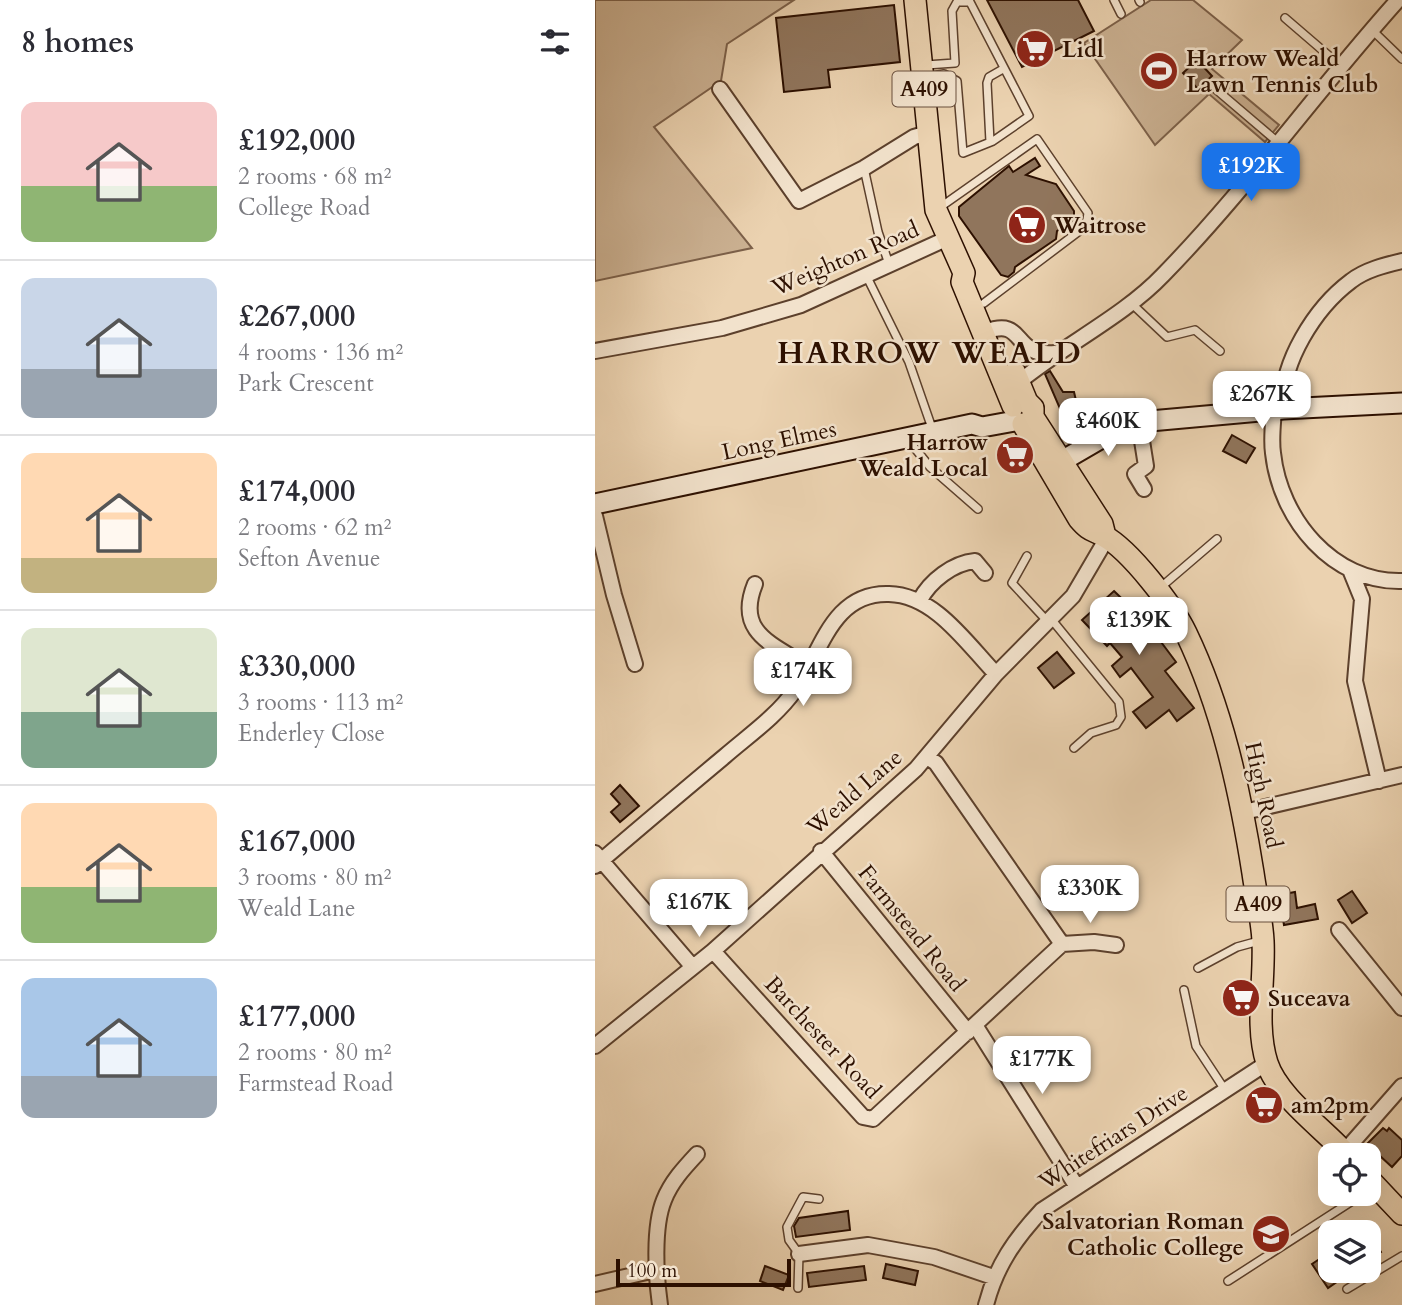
<!DOCTYPE html>
<html lang="en">
<head>
<meta charset="utf-8">
<style>
	:root { --surface:#fff; --page:#f2f2f3; --text:#2b2b33; --muted:#7c7c81; --line:#e1e1e2; --accent:#1a73e8 }
	body { margin:0; font-family:Cardo,serif; background:var(--page); color:var(--text); height:100vh; display:flex; flex-direction:column; font-size:26px; white-space:nowrap }
	* { box-sizing:border-box; margin:0 }
	p { font-size:23px; color:var(--muted) }
	.icon { flex:none; width:38px; height:38px; fill:none; stroke:currentColor; stroke-width:2; stroke-linecap:round; stroke-linejoin:round }
	.map { position:relative; flex:1; overflow:hidden }
	.panel { display:flex; flex-direction:column; background:var(--surface); width:595px }
	.panel>* { flex:none }
	.fabs { position:absolute; left:723px; top:1143px; display:grid; gap:14px }
	.fabs a { display:grid; place-items:center; width:63px; height:63px; border-radius:14px; background:var(--surface); box-shadow:0 7px 28px #0002; font-size:35px }
	.scale { position:absolute; left:21px; bottom:18px; width:175px; box-sizing:border-box; padding-left:7px; border:4px solid #2d1000; border-top:0; font-size:19px; line-height:24px; white-space:nowrap; color:#2d1000; -webkit-text-stroke:5px #f2e2cc; paint-order:stroke }
	.price { position:absolute; translate:-50% -60px; padding:0 16px; border-radius:14px; background:#fff; color:#222; font-size:23px; line-height:46px; filter:drop-shadow(0 2px 4px #0008) }
	.price::after { content:''; position:absolute; left:50%; top:42px; width:21px; height:16px; margin-left:-10px; background:inherit; clip-path:polygon(0 0,100% 0,50% 100%) }
	.price.current { background:var(--accent); color:#fff }
	ul { padding:0; list-style:none }
	li { display:flex; align-items:center; gap:21px; height:175px; padding:0 21px }
	li+li { border-top:2px solid var(--line) }
	li span { display:grid; place-items:center; flex:none; width:196px; height:140px; border-radius:14px; color:#555 }
	li>.icon { margin-inline-start:auto }
	span .icon { width:84px; height:84px; fill:#fffc; stroke-width:1 }
	li b { font-size:30px }
	h2 { display:flex; justify-content:space-between; align-items:center; height:84px; padding:0 21px; font-size:30px }
	main { display:flex; flex:1; min-height:0 }
	.map>svg:first-child { display:block }
	.green { fill:#cbb192; stroke:#7c6049; stroke-width:2 }
	.building { fill:#90755c; stroke:#2d1000; stroke-width:2 }
	.lines { fill:none; stroke-linecap:round; stroke-linejoin:round }
	.lane-casing { stroke:#5c402c; stroke-width:10 }
	.street-casing { stroke:#5c402c; stroke-width:18 }
	.secondary-casing { stroke:#2d1000; stroke-width:23 }
	.primary-casing { stroke:#2d1000; stroke-width:24 }
	.lane { stroke:#f2e2cc; stroke-width:7 }
	.street { stroke:#f2e2cc; stroke-width:14 }
	.secondary { stroke:#f2e2cc; stroke-width:19 }
	.primary { stroke:#ebd2b0; stroke-width:21 }
	.labels { text-anchor:middle; stroke-width:5; stroke-linejoin:round; paint-order:stroke }
	.shield { fill:#f2e2cc; stroke:#684f3d; stroke-width:2 }
	.shield-label { font-size:21px; font-weight:bold; fill:#2d1000 }
	.poi-label { font-size:23px; font-weight:bold; fill:#2d1000; stroke:#f2e2cc; text-anchor:start }
	.street-label { font-size:23px; fill:#2d1000; stroke:#f2e2cc }
	.district-label { font-size:30px; font-weight:bold; letter-spacing:2px; fill:#2d1000; stroke:#f2e2cc }
</style>
</head>
<body>
<main>
<section class="panel">
<h2>8 homes<svg class="icon" aria-label="filters" viewBox="0 0 24 24"><path d="M4 7h16M4 17h16"/><circle cx="9" cy="7" r="2"/><circle cx="15" cy="17" r="2"/></svg></h2>
<ul>
<li><span style="background:linear-gradient(#f6c9c9 60%,#8fb573 0)"><svg class="icon" aria-label="home" viewBox="0 0 24 24"><path d="M3 11l9-7 9 7M6 9v11h12V9"/></svg></span><div><b>£192,000</b><p>2 rooms · 68 m²</p><p>College Road</p></div></li>
<li><span style="background:linear-gradient(#c9d6e8 65%,#9aa5b1 0)"><svg class="icon" aria-label="home" viewBox="0 0 24 24"><path d="M3 11l9-7 9 7M6 9v11h12V9"/></svg></span><div><b>£267,000</b><p>4 rooms · 136 m²</p><p>Park Crescent</p></div></li>
<li><span style="background:linear-gradient(#ffd9b3 75%,#c2b280 0)"><svg class="icon" aria-label="home" viewBox="0 0 24 24"><path d="M3 11l9-7 9 7M6 9v11h12V9"/></svg></span><div><b>£174,000</b><p>2 rooms · 62 m²</p><p>Sefton Avenue</p></div></li>
<li><span style="background:linear-gradient(#dfe7d0 60%,#7fa58c 0)"><svg class="icon" aria-label="home" viewBox="0 0 24 24"><path d="M3 11l9-7 9 7M6 9v11h12V9"/></svg></span><div><b>£330,000</b><p>3 rooms · 113 m²</p><p>Enderley Close</p></div></li>
<li><span style="background:linear-gradient(#ffd9b3 60%,#8fb573 0)"><svg class="icon" aria-label="home" viewBox="0 0 24 24"><path d="M3 11l9-7 9 7M6 9v11h12V9"/></svg></span><div><b>£167,000</b><p>3 rooms · 80 m²</p><p>Weald Lane</p></div></li>
<li><span style="background:linear-gradient(#a9c7e8 70%,#9aa5b1 0)"><svg class="icon" aria-label="home" viewBox="0 0 24 24"><path d="M3 11l9-7 9 7M6 9v11h12V9"/></svg></span><div><b>£177,000</b><p>2 rooms · 80 m²</p><p>Farmstead Road</p></div></li>
</ul>
</section>
<div class="map">
<svg width="807" height="1305" viewBox="0 0 807 1305">
	<rect width="100%" height="100%" fill="#ebd2b0"/>
	<filter id="stains"><feTurbulence type="fractalNoise" baseFrequency=".00286" numOctaves="4"/><feColorMatrix values="0 0 0 0 .2 0 0 0 0 .09 0 0 0 0 .02 0 0 0 .5 -.17"/></filter>
	<radialGradient id="worn" r=".72"><stop offset=".6" stop-color="#630" stop-opacity="0"/><stop offset="1" stop-color="#630" stop-opacity=".3"/></radialGradient>
	<path class="green" d="M0,0H199L132,44L126,81L59,127L157,248L0,281Z
		M556,0H598L647,40L617,69L684,125L670,142L614,94L560,145L489,43Z"/>
	<path class="building" d="M392,0H483L499,31L427,67Z
		M299,5L305,62L233,70L235,87L189,92L181,18Z
		M602,60L617,76L603,89L588,73Z
		M440,158L445,166L431,175L461,184L479,211V220L462,231L461,239L420,267L419,272L413,277L406,275L364,216V207L414,166L418,172Z
		M455,371L468,392H479L483,409L466,411L450,374Z
		M637,435L660,448L651,463L628,451Z
		M519,591L551,622L581,662L570,671L599,708L582,721L574,710L551,728L538,712L558,697L536,668L525,677L517,666L527,657L515,643L512,646L487,620Z
		M462,652L479,673L459,688L443,668Z
		M25,785L44,806L25,822L16,812L25,804L16,794Z
		M757,891L772,913L757,923L743,900Z
		M700,892L702,908L720,904L723,919L689,925L684,895Z
		M788,1128L792,1131L794,1128L807,1140V1156L797,1167L772,1144Z
		M253,1211L255,1230L201,1237L199,1226L204,1218Z
		M774,1234L786,1252L774,1261Z
		M735,1252V1270H759L733,1288L717,1264Z
		M291,1264L323,1271L320,1285L288,1278Z
		M170,1266L194,1275L188,1290L165,1281Z
		M269,1266L271,1280L214,1287L212,1273Z"/>
	<g class="lines">
		<defs>
			<path id="lane" d="M519,0L526,14
				M544,0L545,2
				M690,18L747,67
				M776,29L807,59
				M331,65L360,63L357,11L362,2H375L434,116L398,141L368,153L362,81L349,74L331,77
				M617,86L685,144
				M395,142L392,83L394,77L408,69
				M269,168L283,232L294,264
				M344,208L442,139L493,213L491,226L389,303
				M271,275L314,362L338,431
				M536,303L572,337L600,330L625,351
				M314,441L335,467L383,509
				M432,556L417,583L453,622
				M566,587L622,539
				M457,620L524,702L526,717L521,725L496,733L479,748
				M603,968L642,947L664,941
				M589,990L601,1046L630,1090
				M633,1281L768,1194
				M203,1288L204,1254L194,1240L192,1227L208,1197L224,1199
				M752,1289L807,1256"/>
			<path id="street" d="M125,89L204,201L269,168L319,137L333,133
				M390,332C432,316 415,357 460,353
				M0,351L127,328L206,305L353,238
				M424,382C469,345 529,316 568,275C653,188 722,90 803,0
				M688,409C685,363 720,308 756,281C770,270 790,265 807,261
				M679,410C678,424 676,439 678,453C685,519 738,583 807,581
				M544,422L551,466L540,474L549,489
				M0,516L19,595L40,664
				M756,572L767,599L760,681L784,781
				M160,584C140,633 178,644 213,667
				M325,600C335,581 358,563 380,561L390,573
				M649,812L807,775
				M226,851L373,1032
				M0,853L97,966
				M0,866C43,829 87,792 130,756C153,736 182,716 200,690C226,654 236,592 294,594C340,595 372,644 401,674
				M744,930L807,1008
				M467,944L499,942L521,945
				M118,951L268,1117L278,1119L467,944L341,763L332,757
				M380,1025L482,1187
				M0,1046L118,951L321,769L401,674L478,596L512,538
				M749,1152L807,1086
				M204,1254L273,1245L339,1257L398,1277
				M0,1284L60,1270
				M65,1305C61,1277 58,1227 69,1200C76,1182 89,1168 102,1154
				M391,1305C401,1266 420,1239 447,1210L672,1063"/>
			<path id="secondary" d="M455,468L522,429L544,422L688,409L807,403
				M0,504L377,424L387,427L420,421"/>
			<path id="primary" d="M320,0L341,210L369,273L367,282L418,406
				M420,373L432,402L438,408V417L507,524L510,536
				M428,424L484,519C495,532 497,529 509,536C535,550 578,606 591,633C627,708 645,791 658,873C661,895 667,919 668,941C670,980 660,1026 672,1063C683,1097 729,1129 752,1155
				M774,1179L807,1214"/>
		</defs>
		<use href="#lane" class="lane-casing"/>
		<use href="#street" class="street-casing"/>
		<use href="#secondary" class="secondary-casing"/>
		<use href="#primary" class="primary-casing"/>
		<use href="#lane" class="lane"/>
		<use href="#street" class="street"/>
		<use href="#secondary" class="secondary"/>
		<use href="#primary" class="primary"/>
	</g>
	<defs>
		<symbol id="supermarket-disc" viewBox="-11 -11 22 22"><circle r="9.5" fill="#8f2418" stroke="#f2e2cc"/><path d="M-6-5.5h2.5l.6 2H6L4.5 2H-2.5L-4.4-4H-6ZM-1.5 3.2a1.3 1.3 0 1 0 .1 0ZM3 3.2a1.3 1.3 0 1 0 .1 0Z" fill="#fff"/></symbol>
		<symbol id="stadium-disc" viewBox="-11 -11 22 22"><circle r="9.5" fill="#8f2418" stroke="#f2e2cc"/><path d="M0-5a6.5 5 0 1 0 0 10a6.5 5 0 1 0 0-10ZM-3.5-1.8h7v3.6h-7Z" fill="#fff"/></symbol>
		<symbol id="school-disc" viewBox="-11 -11 22 22"><circle r="9.5" fill="#8f2418" stroke="#f2e2cc"/><path d="M0-5L7-2L0 1L-7-2ZM-4 1L0 2.5L4 1V4Q0 6-4 4Z" fill="#fff"/></symbol>
	</defs>
	<g fill-rule="evenodd">
		<use href="#supermarket-disc" x="418" y="27" width="44" height="44"/>
		<use href="#stadium-disc" x="542" y="49" width="44" height="44"/>
		<use href="#supermarket-disc" x="410" y="203" width="44" height="44"/>
		<use href="#supermarket-disc" x="398" y="433" width="44" height="44"/>
		<use href="#supermarket-disc" x="624" y="976" width="44" height="44"/>
		<use href="#supermarket-disc" x="647" y="1083" width="44" height="44"/>
		<use href="#school-disc" x="654" y="1212" width="44" height="44"/>
	</g>
	<g class="labels">
		<g class="shield">
			<rect x="297.5" y="71.5" width="63" height="35" rx="5"/>
			<rect x="631.5" y="886.5" width="63" height="35" rx="5"/>
		</g>
		<g class="shield-label">
			<text x="329" y="96">A409</text>
			<text x="663" y="911">A409</text>
		</g>
		<g class="poi-label">
			<text x="467" y="57">Lidl</text>
			<text x="591" y="66">Harrow Weald<tspan x="591" dy="26">Lawn Tennis Club</tspan></text>
			<text x="459" y="233">Waitrose</text>
			<text x="393" y="450" text-anchor="end">Harrow<tspan x="393" dy="26">Weald Local</tspan></text>
			<text x="673" y="1006">Suceava</text>
			<text x="696" y="1113">am2pm</text>
			<text x="649" y="1229" text-anchor="end">Salvatorian Roman<tspan x="649" dy="26">Catholic College</tspan></text>
		</g>
		<g class="street-label">
			<text transform="translate(250 258) rotate(-23)" y="8">Weighton Road</text>
			<text transform="translate(184 440) rotate(-12)" y="8">Long Elmes</text>
			<text transform="translate(259 792) rotate(-41)" y="8">Weald Lane</text>
			<text transform="translate(669 795) rotate(78)" y="8">High Road</text>
			<text transform="translate(317 928) rotate(51)" y="8">Farmstead Road</text>
			<text transform="translate(228 1037) rotate(47)" y="8">Barchester Road</text>
			<text transform="translate(518 1137) rotate(-33)" y="8">Whitefriars Drive</text>
		</g>
		<g class="district-label">
			<text x="335" y="363">HARROW WEALD</text>
		</g>
	</g>
	<rect width="100%" height="100%" filter="url(#stains)"/>
	<rect width="100%" height="100%" fill="url(#worn)"/>
</svg>
<div class="fabs">
<a><svg class="icon" aria-label="locate" viewBox="0 0 24 24"><circle cx="12" cy="12" r="6"/><path d="M12 2v4M12 18v4M2 12h4M18 12h4"/></svg></a>
<a><svg class="icon" aria-label="layers" viewBox="0 0 24 24"><path d="M12 4l9 5-9 5-9-5zM3 14l9 5 9-5"/></svg></a>
</div>
<div class="scale">100 m</div>
<b class="price current" style="left:656px;top:203px">£192K</b>
<b class="price" style="left:667px;top:431px">£267K</b>
<b class="price" style="left:513px;top:458px">£460K</b>
<b class="price" style="left:544px;top:657px">£139K</b>
<b class="price" style="left:208px;top:708px">£174K</b>
<b class="price" style="left:495px;top:925px">£330K</b>
<b class="price" style="left:104px;top:939px">£167K</b>
<b class="price" style="left:447px;top:1096px">£177K</b>
</div>
</main>
</body>
</html>
